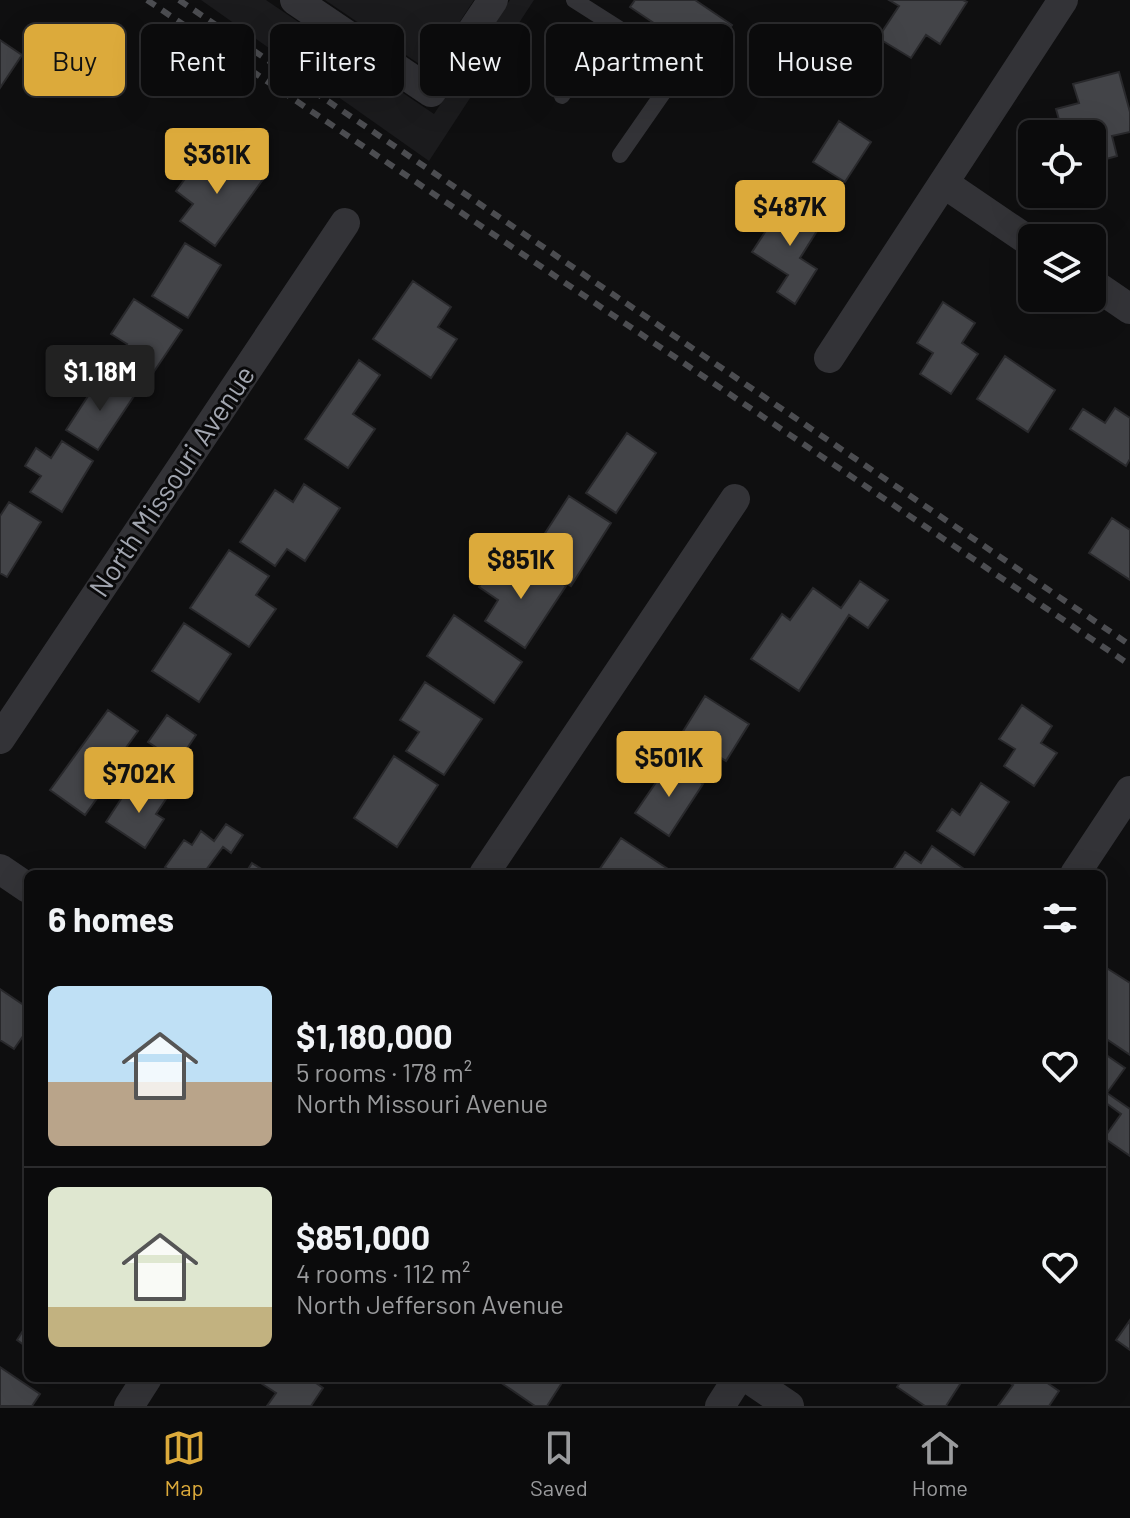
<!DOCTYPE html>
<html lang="en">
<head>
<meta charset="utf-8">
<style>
	:root { --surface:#0b0b0c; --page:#19191a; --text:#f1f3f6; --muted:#9a9b9d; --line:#2b2b2d; --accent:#dcaa3b }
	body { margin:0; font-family:Barlow,sans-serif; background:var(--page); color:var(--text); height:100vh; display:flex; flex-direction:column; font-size:30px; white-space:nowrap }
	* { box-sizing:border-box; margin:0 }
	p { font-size:26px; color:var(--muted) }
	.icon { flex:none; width:44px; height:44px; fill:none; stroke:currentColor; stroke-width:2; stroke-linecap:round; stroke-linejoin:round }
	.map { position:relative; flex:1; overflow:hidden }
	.side { position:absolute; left:24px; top:870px; width:1082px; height:512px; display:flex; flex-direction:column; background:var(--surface); border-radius:12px; box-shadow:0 8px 32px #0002,0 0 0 2px var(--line) }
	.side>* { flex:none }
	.hud { position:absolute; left:24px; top:24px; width:1082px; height:72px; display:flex; gap:16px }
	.fabs { position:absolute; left:1018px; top:120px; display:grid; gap:16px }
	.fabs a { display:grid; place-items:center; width:88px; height:88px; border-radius:12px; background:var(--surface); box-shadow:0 8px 32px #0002,0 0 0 2px var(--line); font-size:40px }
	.price { position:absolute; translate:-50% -68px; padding:0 18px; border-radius:8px; background:var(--accent); color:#111; font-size:26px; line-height:52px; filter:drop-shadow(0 2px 4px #0008) }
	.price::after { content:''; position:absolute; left:50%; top:48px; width:24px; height:18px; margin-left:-12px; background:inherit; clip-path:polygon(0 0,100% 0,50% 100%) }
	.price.on { background:#222; color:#fff }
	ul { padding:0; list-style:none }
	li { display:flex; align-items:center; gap:24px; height:200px; padding:0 24px }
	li+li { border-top:2px solid var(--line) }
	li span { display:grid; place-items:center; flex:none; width:224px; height:160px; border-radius:12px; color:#555 }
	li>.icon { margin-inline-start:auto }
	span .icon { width:96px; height:96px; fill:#fffc; stroke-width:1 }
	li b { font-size:34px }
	h2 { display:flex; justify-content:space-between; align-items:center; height:96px; padding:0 24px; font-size:34px }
	.tag { padding:0 28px; border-radius:12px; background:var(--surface); box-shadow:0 8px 32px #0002,0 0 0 2px var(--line); font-size:28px; line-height:72px }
	.tag.on { background:var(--accent); color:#111 }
	.menu { display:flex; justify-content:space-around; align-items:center; height:112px; border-top:2px solid var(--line); background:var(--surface); font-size:22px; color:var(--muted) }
	.menu a { display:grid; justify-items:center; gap:4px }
	.menu .on { color:var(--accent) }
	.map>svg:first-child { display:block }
	.built { fill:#1b1b1d }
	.building { fill:#434448; stroke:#29292c; stroke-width:2 }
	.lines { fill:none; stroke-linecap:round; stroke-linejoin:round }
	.service { stroke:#333337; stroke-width:16 }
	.minor { stroke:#333337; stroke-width:30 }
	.rail { stroke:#4c4d51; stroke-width:6; stroke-dasharray:10 8; stroke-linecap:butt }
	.labels { text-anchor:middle; stroke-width:6; stroke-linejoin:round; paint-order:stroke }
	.street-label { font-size:28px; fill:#a2a6b0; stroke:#0a0a0b }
</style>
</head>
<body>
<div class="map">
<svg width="1130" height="1406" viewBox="0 0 1130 1406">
	<rect width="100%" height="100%" fill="#0f0f10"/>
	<path class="built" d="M201,0H266L434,114L510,0H534L429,161Z
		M325,0H474L428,70Z"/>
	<path class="building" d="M635,0H695L732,25L709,60L630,7Z
		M889,0H963L967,2L940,44L926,35L911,58L878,38L899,6Z
		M0,40L22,55L0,88Z
		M1119,72L1130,112V132L1112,136L1117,156L1092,163V134H1063L1056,109L1079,103L1073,84Z
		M839,121L871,142L845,182L813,162Z
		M230,153L264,178L215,246L180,221L193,204L176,191L201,157L218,170Z
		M786,200L822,223L800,258L817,269L795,304L777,292L788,275L752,252Z
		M185,243L221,265L188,318L152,296Z
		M413,281L451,307L438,327L457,339L431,378L373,339Z
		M134,299L182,330L147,382L115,362L127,344L111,334Z
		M943,302L975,323L962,343L978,354L951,394L920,374L933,353L917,343Z
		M1005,356L1055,390L1028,432L977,399Z
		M359,360L380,375L353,414L375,429L348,468L305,439Z
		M101,376L134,396L98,450L66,430Z
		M1115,408L1130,418V459L1126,466L1070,429L1083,409L1105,423Z
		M627,433L656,453L616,513L586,493Z
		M62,441L93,461L62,512L30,492L41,476L25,466L36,448L51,458Z
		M304,484L340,508L305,561L287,549L275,566L240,542L275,490L293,502Z
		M569,496L611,523L571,586L529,558Z
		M9,502L41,522L7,577L0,573V516Z
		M1112,518L1130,530V580L1089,553Z
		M229,550L269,576L256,595L276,609L249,647L190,608Z
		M526,559L566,586L525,648L485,621L498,600L479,587L492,566L512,580Z
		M860,581L888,600L868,628L849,615L799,691L751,659L782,614L790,620L813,588L841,608Z
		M454,615L522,662L494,703L427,656Z
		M184,623L231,654L199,702L152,671Z
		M425,682L482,719L444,775L406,751L419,732L400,720Z
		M705,696L749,724L726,761L682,733Z
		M1022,705L1052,726L1041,743L1057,753L1034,786L1004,766L1015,749L999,739Z
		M108,710L138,731L118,759L123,762L85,815L50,790Z
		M167,715L196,735L178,762L148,742Z
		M394,756L438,785L397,847L354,818Z
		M670,762L703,784L669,836L635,813Z
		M148,783L168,796L156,814L164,819L145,848L106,822L125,793L136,800Z
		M981,783L1009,802L974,855L937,831L952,809L960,815Z
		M226,824L243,835L231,853L223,847L206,870L212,874H174L165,867L184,840L192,845L201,831L214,841Z
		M621,838L668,869L664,874H605L599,870Z
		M932,846L964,869L961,874H890L905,852L921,863Z
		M252,863L269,874H245Z
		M1105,967L1130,983V1055L1102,1036V972Z
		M0,989L28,1008V1029L14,1049L0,1040Z
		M1102,1052L1125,1068L1107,1093L1130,1109V1156L1104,1138L1121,1114L1102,1100Z
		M1130,1320V1350L1116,1340Z
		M28,1323V1348L17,1340Z
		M0,1367L40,1394L32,1406H0Z
		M253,1378H309L323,1388L311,1406H267L276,1393Z
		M503,1378H565L547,1406H535L500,1382Z
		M903,1378H964L946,1406H925L897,1387Z
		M1002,1378H1040L1059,1391L1049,1406H998L1013,1385Z"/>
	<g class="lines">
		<path class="service" d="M574,0L670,61L675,71L668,86L620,155
			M562,96L607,21"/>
		<path class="minor" d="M295,0L431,92L493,0
			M945,184L1032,243
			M1092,283L1130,309
			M829,358L1063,0
			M0,739L345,223
			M0,869L28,888
			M484,874L735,499
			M1075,874L1130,791
			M748,1378L789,1406
			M129,1406L147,1378
			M720,1406L738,1378"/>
		<path class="rail" d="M147,0L1130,665
			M179,0L1130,645"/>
	</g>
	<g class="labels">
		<g class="street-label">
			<text transform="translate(172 481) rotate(-56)" y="10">North Missouri Avenue</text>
		</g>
	</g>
</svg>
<div class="fabs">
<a><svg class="icon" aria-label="locate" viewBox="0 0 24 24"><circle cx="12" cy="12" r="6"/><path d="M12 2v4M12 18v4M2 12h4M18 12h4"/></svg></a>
<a><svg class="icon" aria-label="layers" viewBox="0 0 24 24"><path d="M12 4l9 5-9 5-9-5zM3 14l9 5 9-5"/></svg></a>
</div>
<b class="price" style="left:217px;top:196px">$361K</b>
<b class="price" style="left:790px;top:248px">$487K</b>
<b class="price on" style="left:100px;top:413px">$1.18M</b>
<b class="price" style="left:521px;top:601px">$851K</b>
<b class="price" style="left:669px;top:799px">$501K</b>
<b class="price" style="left:139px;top:815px">$702K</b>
<div class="hud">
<a class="tag on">Buy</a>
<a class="tag">Rent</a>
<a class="tag">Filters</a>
<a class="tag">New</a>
<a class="tag">Apartment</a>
<a class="tag">House</a>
</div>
<section class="side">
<h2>6 homes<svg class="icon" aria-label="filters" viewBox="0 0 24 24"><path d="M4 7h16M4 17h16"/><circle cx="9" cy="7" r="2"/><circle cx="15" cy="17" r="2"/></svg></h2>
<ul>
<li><span style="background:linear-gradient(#bfe0f5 60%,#b9a48a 0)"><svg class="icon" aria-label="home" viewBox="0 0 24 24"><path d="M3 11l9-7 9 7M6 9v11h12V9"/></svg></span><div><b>$1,180,000</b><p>5 rooms · 178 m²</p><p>North Missouri Avenue</p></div><svg class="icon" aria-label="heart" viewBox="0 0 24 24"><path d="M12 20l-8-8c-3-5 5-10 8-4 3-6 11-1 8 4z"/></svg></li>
<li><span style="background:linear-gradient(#dfe7d0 75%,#c2b280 0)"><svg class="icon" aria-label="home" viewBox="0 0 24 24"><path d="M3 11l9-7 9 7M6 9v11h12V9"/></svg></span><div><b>$851,000</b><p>4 rooms · 112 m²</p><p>North Jefferson Avenue</p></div><svg class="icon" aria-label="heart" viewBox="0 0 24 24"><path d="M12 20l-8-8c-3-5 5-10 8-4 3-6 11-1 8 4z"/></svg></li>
</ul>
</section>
</div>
<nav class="menu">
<a class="on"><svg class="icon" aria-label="map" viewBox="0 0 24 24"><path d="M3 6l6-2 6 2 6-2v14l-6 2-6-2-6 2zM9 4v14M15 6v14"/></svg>Map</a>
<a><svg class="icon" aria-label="saved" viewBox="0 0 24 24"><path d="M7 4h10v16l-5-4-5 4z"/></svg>Saved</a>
<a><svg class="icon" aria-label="home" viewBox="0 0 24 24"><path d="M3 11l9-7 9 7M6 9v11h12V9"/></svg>Home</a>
</nav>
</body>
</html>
